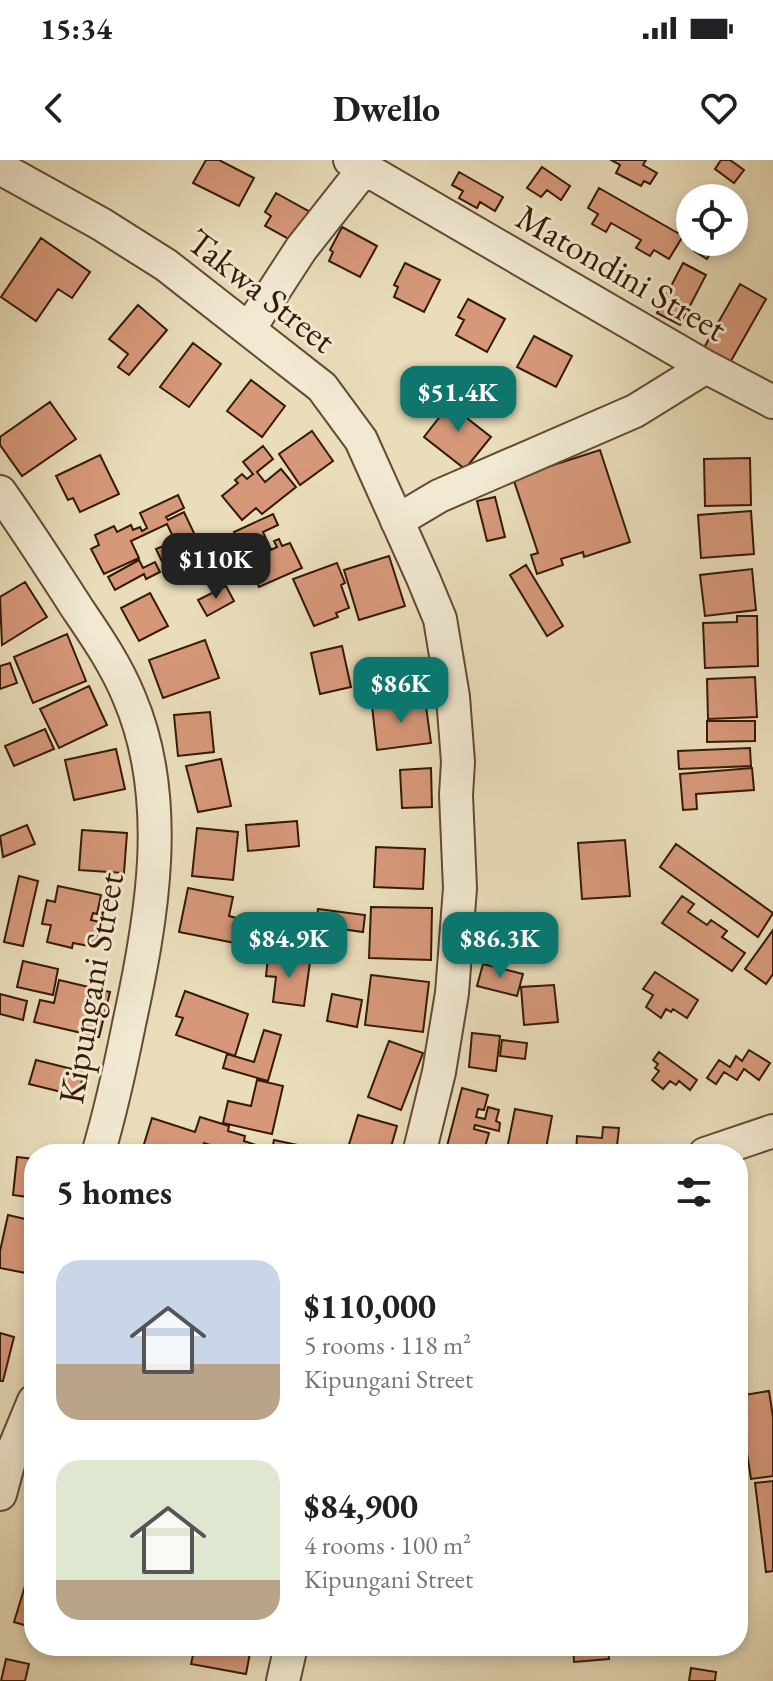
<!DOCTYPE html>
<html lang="en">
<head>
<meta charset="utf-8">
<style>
	:root { --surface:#fff; --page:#f2f2f2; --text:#202124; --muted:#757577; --accent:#0f766e }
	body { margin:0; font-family:"EB Garamond",serif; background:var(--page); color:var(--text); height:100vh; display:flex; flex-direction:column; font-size:30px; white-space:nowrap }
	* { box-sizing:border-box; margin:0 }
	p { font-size:26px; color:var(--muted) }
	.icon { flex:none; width:44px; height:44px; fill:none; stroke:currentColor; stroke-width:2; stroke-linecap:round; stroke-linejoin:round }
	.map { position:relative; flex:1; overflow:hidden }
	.details { position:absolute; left:24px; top:984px; width:724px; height:512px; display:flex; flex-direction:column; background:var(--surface); border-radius:32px; box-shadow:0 4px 12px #0003 }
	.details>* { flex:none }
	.controls { position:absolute; left:676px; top:24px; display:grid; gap:16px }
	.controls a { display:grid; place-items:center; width:72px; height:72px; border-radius:50%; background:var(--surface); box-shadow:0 4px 12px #0003; font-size:40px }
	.price { position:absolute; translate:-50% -68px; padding:0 18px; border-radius:16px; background:var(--accent); color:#fff; font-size:26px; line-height:52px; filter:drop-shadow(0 2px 4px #0008) }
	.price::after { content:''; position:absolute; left:50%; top:48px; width:24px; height:18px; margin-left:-12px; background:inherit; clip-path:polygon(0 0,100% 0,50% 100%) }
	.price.active { background:#222; color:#fff }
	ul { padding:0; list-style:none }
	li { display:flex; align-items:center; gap:24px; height:200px; padding:0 32px }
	li span { display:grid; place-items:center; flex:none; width:224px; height:160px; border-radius:24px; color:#555 }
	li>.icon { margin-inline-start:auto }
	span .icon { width:96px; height:96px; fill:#fffc; stroke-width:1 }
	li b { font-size:34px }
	h2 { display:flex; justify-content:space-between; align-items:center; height:96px; padding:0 32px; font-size:34px }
	.status { display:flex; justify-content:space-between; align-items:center; height:56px; padding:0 40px; background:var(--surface); direction:ltr }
	.status svg { height:22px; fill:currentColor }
	header { display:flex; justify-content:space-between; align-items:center; height:104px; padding:0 32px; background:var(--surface); font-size:36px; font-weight:700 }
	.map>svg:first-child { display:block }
	.building { fill:#d69879; stroke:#361906; stroke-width:2 }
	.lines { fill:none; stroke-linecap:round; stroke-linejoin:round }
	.minor-casing { stroke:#634a33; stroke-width:36 }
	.minor { stroke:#f1e9d2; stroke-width:32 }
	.labels { text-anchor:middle; stroke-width:6; stroke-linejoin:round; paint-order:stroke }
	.street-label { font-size:36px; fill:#361906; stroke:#f1e9d2 }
</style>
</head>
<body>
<div class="status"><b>15:34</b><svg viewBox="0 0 49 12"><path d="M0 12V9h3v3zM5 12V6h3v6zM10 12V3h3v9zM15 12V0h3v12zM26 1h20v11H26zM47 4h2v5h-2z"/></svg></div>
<header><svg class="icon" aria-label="back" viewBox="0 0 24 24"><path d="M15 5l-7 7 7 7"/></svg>Dwello<svg class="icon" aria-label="heart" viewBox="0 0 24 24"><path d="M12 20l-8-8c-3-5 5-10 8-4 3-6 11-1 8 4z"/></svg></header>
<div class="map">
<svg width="773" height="1521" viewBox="0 0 773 1521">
	<rect width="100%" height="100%" fill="#e9ddba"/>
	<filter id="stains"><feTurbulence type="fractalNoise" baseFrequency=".0025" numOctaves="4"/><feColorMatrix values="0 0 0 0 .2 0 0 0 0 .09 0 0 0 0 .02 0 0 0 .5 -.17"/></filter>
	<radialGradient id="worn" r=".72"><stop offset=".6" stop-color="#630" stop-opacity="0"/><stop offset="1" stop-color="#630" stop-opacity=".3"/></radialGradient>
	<path class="building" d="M206,0H219L254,18L239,46L193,23Z
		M611,0H646L643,5L657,13L650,24L644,21L641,26L616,13L620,5Z
		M721,0H730L744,10L734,23L715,9Z
		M542,7L570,26L561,40L547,30L541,37L527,28Z
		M459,12L503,37L495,51L480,42L477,48L459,38L463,31L452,25Z
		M599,28L683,76L669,99L654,90L650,96L636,88L641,80L611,63L606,72L592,64L598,54L588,48Z
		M276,33L310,52L294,82L265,66L271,56L265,52Z
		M342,67L377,86L360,117L329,101L333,92L330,90Z
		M41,78L90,112L72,138L58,129L36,161L1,137Z
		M699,82H716L707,99L694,91Z
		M405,103L440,120L424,152L394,137L398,127L394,125Z
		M683,103L706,115L680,165L657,153Z
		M740,124L766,139L727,208L701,193Z
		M468,139L505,159L487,192L456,175L464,160L458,157Z
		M138,145L167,170L129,215L118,207L128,194L109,179Z
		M534,176L572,196L556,227L517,207Z
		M193,183L221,204L189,247L160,227Z
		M251,220L285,246L262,277L227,251Z
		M456,236L469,247L463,255L491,277L465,309L424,277Z
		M50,242L76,279L22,316L0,285V277Z
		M312,271L333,301L300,325L279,294Z
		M263,286L273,299L257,312L265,322L281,309L296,327L262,354L256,348L242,360L222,336L238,323L235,320L242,314L247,319L253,314L243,302Z
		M600,290L630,382L584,397L583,392L561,399L563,405L537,414L531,395L538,393L513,318Z
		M100,295L119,334L80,352L73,338L68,340L56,316Z
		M750,298L751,345L705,346L704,299Z
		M178,335L184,348L166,357L168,360L184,352L203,392L166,410L156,389L175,381L167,364L131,381L139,398L104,414L91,389L99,385L95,375L114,366L117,372L131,365L133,370L140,367L142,371L147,368L140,353Z
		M495,337L505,377L487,381L477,341Z
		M751,351L754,394L701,398L698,355Z
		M273,354L278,365L263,372L271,390L277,387L274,381L279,379L282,386L290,383L302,408L259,427L234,372Z
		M389,396L405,446L359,460L344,410Z
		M139,400L143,408L155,402L160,412L146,419L144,414L115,430L108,417Z
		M337,403L345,423L341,425L349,448L336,453L338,457L314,466L293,419Z
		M526,405L563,466L547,476L510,415Z
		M752,409L756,450L705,456L700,415Z
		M25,422L47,457L2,485L0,437Z
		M226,426L234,441L207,456L198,440Z
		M150,433L168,466L139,481L121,448Z
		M737,456H757L758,506L705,508L703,463L737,462Z
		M67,474L86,521L33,543L14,497Z
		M205,480L219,518L163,538L149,500Z
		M342,486L351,527L320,534L311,493Z
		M10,503L17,523L0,529V506Z
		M755,517L757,557L708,559L707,519Z
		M89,526L107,565L59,588L40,549Z
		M425,539L431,583L377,590L372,546Z
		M210,552L214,592L178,596L174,555Z
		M707,561H755V581L707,582Z
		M45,569L54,589L14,606L5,586Z
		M750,588L751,606L679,609L678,591Z
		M116,589L125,629L74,640L65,600Z
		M221,599L231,646L198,652L186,606Z
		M431,608L432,647L402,648L400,610Z
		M752,608L754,630L696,634L697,649L683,650L680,614Z
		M297,661L299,686L248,691L246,665Z
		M27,665L35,684L3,697L0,676Z
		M197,668L238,672L233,720L192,716Z
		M82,670L127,673L124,713L79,710Z
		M625,680L630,736L582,739L578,683Z
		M676,684L773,753L758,777L660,707Z
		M376,687L425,689L423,729L374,727Z
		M19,716L38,721L23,786L4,782Z
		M58,726L101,735L97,754L93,753L91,760L100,762L94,787L73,783L72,788L47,782L51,765L42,764L47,740L55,742Z
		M188,728L233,737L229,756L240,759L235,783L179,772Z
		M682,736L694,744L688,752L707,765L711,760L727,771L722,777L745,793L732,811L662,763Z
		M371,747L432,748L431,800L369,798Z
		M318,749L365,755L363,772L334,768L330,796L312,793Z
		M773,770V814L766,824L745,809Z
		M261,771L282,773L281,789L260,787Z
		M268,797L310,802L304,846L273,842L276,817L266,816Z
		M23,801L58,809L53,835L17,827Z
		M483,804L523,814L517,836L477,826Z
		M655,812L698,840L687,858L673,849L671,852L666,849L661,858L646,847L653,835L643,829Z
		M371,815L429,822L423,872L365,865Z
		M59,820L110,832L99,877L34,862L40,840L54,843Z
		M554,825L558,862L524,865L521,827Z
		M185,831L248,854L235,896L176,875L183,858L176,856Z
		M0,834L27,841L23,860L0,854Z
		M332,834L362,840L357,867L327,861Z
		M264,870L281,875L268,921L223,908L227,894L254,902Z
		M472,873L500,876L496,911L469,907Z
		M502,880L527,883L525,899L500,896Z
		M389,881L423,893L401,950L368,937Z
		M749,890L770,903L759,920L744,909L737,920L724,912L716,924L707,918L719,900L730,907L736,896L742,901Z
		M659,892L697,920L690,930L679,921L676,925L670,921L663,929L652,920L659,911L655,908L658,904L653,900Z
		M36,900L84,912L78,936L29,924Z
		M257,920L283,926L272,974L223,963L228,941L251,946Z
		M462,928L488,935L484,950L478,949L476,957L485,959L488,947L499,950L496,961L500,963L499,971L475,965L474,969L489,973L483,994H445Z
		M515,949L552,956L545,994H506Z
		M358,955L397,966L389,994H356L347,991Z
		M200,957L229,966L228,971L245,976L244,981L262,987L260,994H236L237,989L223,985L222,989L204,983L201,994H141L152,958L195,972Z
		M603,967L619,968L616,994H576L577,976L602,978Z
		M274,980L340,994H271Z
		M17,997L34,999V1038L13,1035Z
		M8,1055L34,1061V1099L31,1114L0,1108V1091Z
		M0,1173L14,1177L3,1221H0Z
		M769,1231L773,1257V1316L751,1319L738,1236Z
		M773,1321V1411L766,1412L755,1323Z
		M25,1426L34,1429V1468L14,1462Z
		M195,1486H212L250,1493L246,1514L191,1504Z
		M573,1486H608L609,1499L574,1502Z
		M6,1499L29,1504L25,1521H1Z
		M691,1508L716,1512L715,1521H689Z"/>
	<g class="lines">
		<defs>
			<path id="minor" d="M350,0L706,207L773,242
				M0,8L101,64L166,105L322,227L361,280L423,418L440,459L453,537L458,602L456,635L460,728L452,833L439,912L419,994
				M249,169L301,89L364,9
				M0,332C27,370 52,409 77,448C96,476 116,505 129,537C173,639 152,759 129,864C120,909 111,950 98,994
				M397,361L439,336L635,251L706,207
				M705,994L773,971
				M0,1334L9,1301L34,1241
				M283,1521L291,1486"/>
		</defs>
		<use href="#minor" class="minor-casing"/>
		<use href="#minor" class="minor"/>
	</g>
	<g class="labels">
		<g class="street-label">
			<text transform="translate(622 112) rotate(30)" y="13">Matondini Street</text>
			<text transform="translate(262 130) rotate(38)" y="13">Takwa Street</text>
			<text transform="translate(90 828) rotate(-80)" y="13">Kipungani Street</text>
		</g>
	</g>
	<rect width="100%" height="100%" filter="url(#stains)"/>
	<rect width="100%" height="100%" fill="url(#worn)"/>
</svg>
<div class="controls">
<a><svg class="icon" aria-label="locate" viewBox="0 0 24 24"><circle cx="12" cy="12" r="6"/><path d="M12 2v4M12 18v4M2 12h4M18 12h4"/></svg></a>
</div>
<b class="price" style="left:458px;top:274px">$51.4K</b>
<b class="price active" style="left:216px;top:441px">$110K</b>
<b class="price" style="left:401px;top:565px">$86K</b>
<b class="price" style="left:289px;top:820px">$84.9K</b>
<b class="price" style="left:500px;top:820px">$86.3K</b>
<section class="details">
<h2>5 homes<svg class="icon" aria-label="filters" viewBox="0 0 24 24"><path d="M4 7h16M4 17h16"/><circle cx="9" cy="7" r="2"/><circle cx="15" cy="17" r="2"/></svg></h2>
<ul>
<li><span style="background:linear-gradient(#c9d6e8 65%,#b9a48a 0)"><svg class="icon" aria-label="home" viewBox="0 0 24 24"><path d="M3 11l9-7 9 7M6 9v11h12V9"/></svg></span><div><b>$110,000</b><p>5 rooms · 118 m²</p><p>Kipungani Street</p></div></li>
<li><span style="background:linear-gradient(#dfe7d0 75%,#b9a48a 0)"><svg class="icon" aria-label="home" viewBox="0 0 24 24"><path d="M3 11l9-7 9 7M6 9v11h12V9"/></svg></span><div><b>$84,900</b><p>4 rooms · 100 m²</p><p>Kipungani Street</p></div></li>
</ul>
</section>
</div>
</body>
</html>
